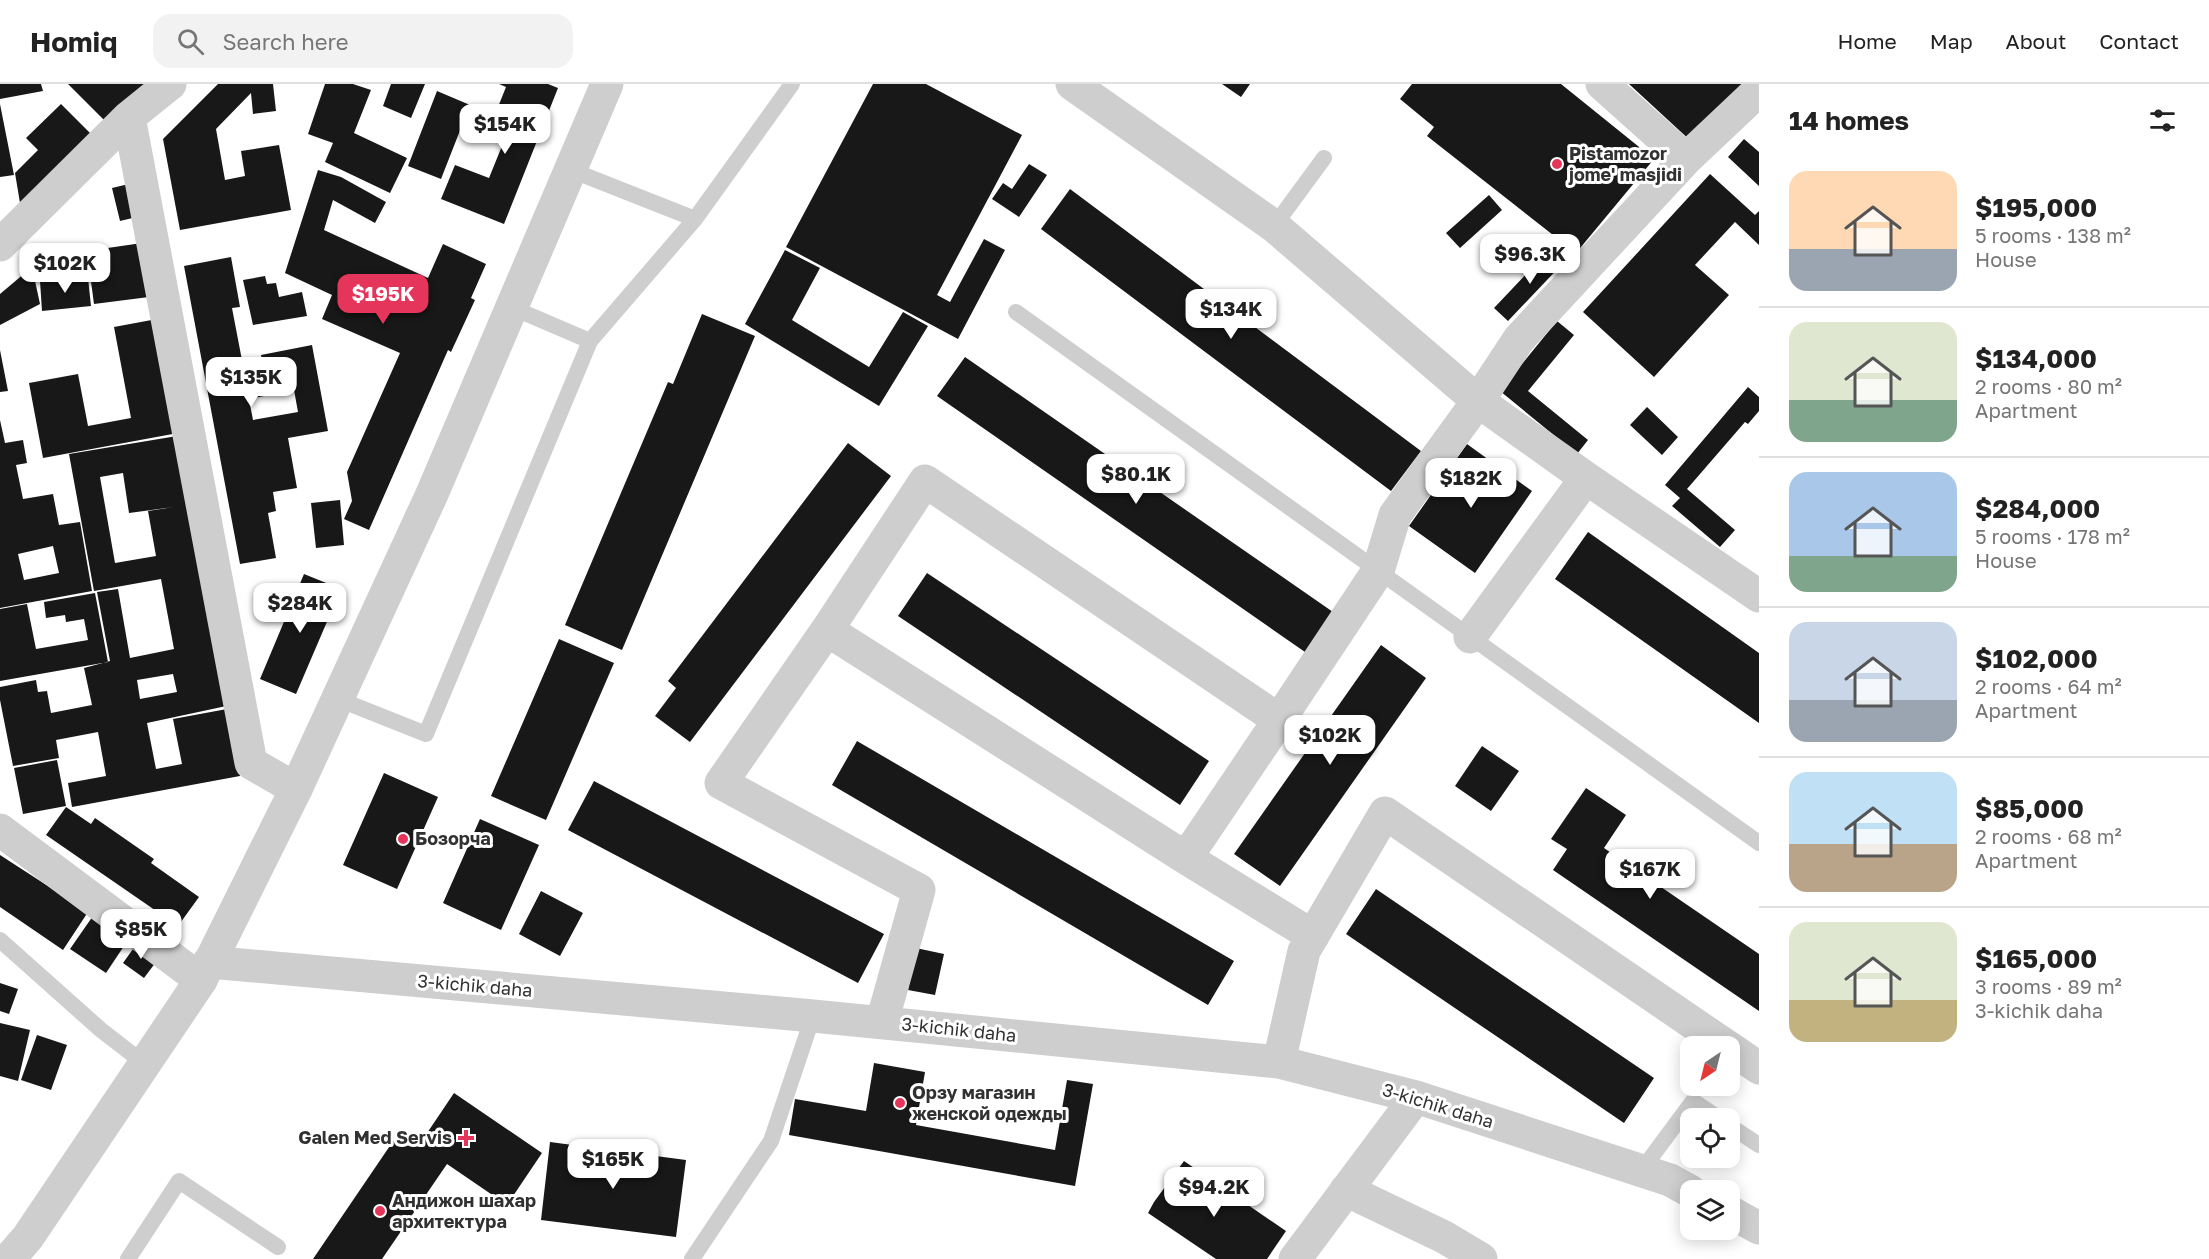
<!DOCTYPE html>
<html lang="en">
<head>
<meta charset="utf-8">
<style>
	:root { --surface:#fff; --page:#f2f2f2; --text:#222; --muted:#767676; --line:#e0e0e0; --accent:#e6355b }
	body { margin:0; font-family:"Golos Text",sans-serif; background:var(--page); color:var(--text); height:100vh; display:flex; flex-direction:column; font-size:22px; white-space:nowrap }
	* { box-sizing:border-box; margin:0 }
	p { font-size:20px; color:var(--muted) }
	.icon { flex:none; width:33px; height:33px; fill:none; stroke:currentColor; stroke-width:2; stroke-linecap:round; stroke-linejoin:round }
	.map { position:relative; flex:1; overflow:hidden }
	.sheet { display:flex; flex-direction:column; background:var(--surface); width:450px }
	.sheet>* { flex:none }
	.needle { width:39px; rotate:215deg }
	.fabs { position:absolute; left:1680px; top:952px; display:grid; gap:12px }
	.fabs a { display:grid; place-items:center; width:60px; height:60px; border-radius:12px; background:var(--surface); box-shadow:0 3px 15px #0003; font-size:30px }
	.price { position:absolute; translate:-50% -51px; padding:0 14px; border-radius:12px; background:#fff; color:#222; font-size:20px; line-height:39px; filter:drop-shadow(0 2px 3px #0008) }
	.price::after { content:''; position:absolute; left:50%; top:36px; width:18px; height:14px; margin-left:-9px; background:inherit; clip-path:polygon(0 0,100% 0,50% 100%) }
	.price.active { background:var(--accent); color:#fff }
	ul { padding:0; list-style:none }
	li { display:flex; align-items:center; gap:18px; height:150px; padding:0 30px }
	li+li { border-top:2px solid var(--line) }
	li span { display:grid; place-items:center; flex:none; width:168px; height:120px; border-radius:18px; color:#555 }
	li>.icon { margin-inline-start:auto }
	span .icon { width:72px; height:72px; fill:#fffc; stroke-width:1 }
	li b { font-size:26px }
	h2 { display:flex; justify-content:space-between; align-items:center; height:72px; padding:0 30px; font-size:26px }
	header { display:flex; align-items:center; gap:36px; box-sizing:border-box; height:84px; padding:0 30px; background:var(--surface); border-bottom:2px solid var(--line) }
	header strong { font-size:28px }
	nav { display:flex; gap:33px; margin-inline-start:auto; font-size:21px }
	.search { width:420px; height:54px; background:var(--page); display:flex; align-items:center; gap:15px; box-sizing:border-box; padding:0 21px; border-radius:18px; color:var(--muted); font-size:22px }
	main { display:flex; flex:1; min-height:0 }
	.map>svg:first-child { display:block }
	.building { fill:#181818; fill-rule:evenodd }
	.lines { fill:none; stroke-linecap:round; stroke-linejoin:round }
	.service { stroke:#cecece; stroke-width:16 }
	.minor { stroke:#cecece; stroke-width:33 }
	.tertiary { stroke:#cecece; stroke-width:33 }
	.poi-dot { fill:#e6355b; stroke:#fff; stroke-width:2 }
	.labels { text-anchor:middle; stroke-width:6; stroke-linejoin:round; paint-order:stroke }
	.poi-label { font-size:18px; font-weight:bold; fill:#313131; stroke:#fff; text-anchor:start }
	.street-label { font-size:18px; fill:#313131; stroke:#fff }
</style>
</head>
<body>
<header>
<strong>Homiq</strong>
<div class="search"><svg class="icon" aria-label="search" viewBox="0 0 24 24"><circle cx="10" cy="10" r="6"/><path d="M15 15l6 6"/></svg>Search here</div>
<nav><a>Home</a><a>Map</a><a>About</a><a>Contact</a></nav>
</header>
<main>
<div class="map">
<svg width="1759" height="1175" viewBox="0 0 1759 1175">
	<rect width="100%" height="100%" fill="#fff"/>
	<path class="building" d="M0,0H41L43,7L0,15Z
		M68,0H152L110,42Z
		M218,0H273L276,27L253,30L251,9L216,45L225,96L245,92L241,67L279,61L291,126L180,146L163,55Z
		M325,0H353L371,6L354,49L407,74L390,109L325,78L333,59L308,50Z
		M391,0H425L411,34L383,22Z
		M499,0H548L558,4L504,140L441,115L455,81L489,94L515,30L498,23L506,3Z
		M873,0H926L1022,51L937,211L950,218L984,155L1005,166L958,255L786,163Z
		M1222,0H1250L1241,13Z
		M1412,0H1561L1654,75L1576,169L1427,52L1434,43L1400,15Z
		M1629,0H1747L1693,59Z
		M437,7L470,21L441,95L408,82Z
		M0,20L14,91L0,93Z
		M61,20L91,50L21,125L15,89L38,66L26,54Z
		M1744,55L1759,68V102L1728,73Z
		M1029,80L1047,91L1019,133L992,115L1003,99L1012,105Z
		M318,86L341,93L386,118L375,139L333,116L324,146L428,194L443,160L486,180L471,214L475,216L451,268L448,266L369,446L344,435L352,417L347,388L400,269L322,235L332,211L285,189Z
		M1710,90L1755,131L1759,127V161L1735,138L1695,181L1729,211L1654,293L1583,228Z
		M133,99L141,132L120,137L112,104Z
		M1070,105L1421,367L1391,407L1041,145Z
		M1489,111L1502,126L1460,164L1446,149Z
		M142,159L149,213L94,220L87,167Z
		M1551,164L1565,177L1508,237L1494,224Z
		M785,166L820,184L792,236L869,283L903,228L928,242L879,322L745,240Z
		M231,173L240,223L232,224L245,292L264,288L261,271L312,261L328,347L288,354L297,404L273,408L276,427L268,429L276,474L240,480L184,182ZM294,306L298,328L253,336L249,315Z
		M32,183L40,220L0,241V210Z
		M265,192L267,200L276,199L279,213L302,208L307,232L253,241L243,196Z
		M88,194L91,222L42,227L40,197Z
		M702,230L755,252L622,566L565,541L668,298L673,300Z
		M157,235L178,349L43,374L29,299L78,290L88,342L131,334L114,243Z
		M1557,237L1574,251L1528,307L1588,356L1577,370L1500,307Z
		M0,266L8,307L0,308Z
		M965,273L1333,528L1305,568L937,312Z
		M1748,303L1759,313V327L1748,340L1745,338L1687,405L1735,446L1720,463L1672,422L1680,414L1665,401Z
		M1647,323L1678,353L1662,371L1630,341Z
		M0,336L5,359L23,356L27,379L16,381L23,415L53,410L59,441L80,438L92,507L0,524ZM53,462L59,489L24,496L18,470Z
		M183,351L231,621L147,639L156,685L182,680L173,635L227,625L240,692L72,723L68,699L106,692L98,648L56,656L59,674L13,682L0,616V603L36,596L38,608L47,607L51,629L92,621L84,584L110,577L97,508L118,505L130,574L174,565L161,495L94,507L69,370ZM123,389L129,429L174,423L148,427L156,472L115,479L100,393ZM173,590L177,608L140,615L137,596Z
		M848,359L891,392L690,658L655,632L676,604L668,597Z
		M1467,360L1532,407L1475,489L1409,442Z
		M340,416L344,461L316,464L311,419Z
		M1588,448L1759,569V639L1555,495Z
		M927,489L1209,677L1180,721L898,532Z
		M304,490L341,505L296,610L260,595Z
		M95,509L108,578L0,597V525L27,520L36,565L88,556L84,535L66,538L65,531L46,534L44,518Z
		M559,555L614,579L546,736L491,712Z
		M1381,561L1426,594L1280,802L1234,770Z
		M857,657L1234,877L1208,921L832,701Z
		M1482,662L1519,687L1491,727L1455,702Z
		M57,676L66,722L23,730L14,684Z
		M384,689L438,713L397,805L343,781Z
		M594,697L884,850L858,899L568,746Z
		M1586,704L1626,731L1604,764L1759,870V927L1553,786L1567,765L1551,755Z
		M66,723L91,740L95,734L154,775L151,779L199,813L178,842L46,751Z
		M480,735L539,761L501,846L443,819Z
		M0,771L88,828L63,866L0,823Z
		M1376,805L1654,994L1624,1039L1346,850Z
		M541,807L583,829L560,872L519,850Z
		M95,829L130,853L106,889L70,865Z
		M138,858L159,874L144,894L123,879Z
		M916,864L944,870L935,911L908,906Z
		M0,899L18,905L9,930L0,927Z
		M0,939L30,946L18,997L0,992Z
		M37,951L67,961L51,1006L21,996Z
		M874,979L925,988L916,1041L1055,1066L1067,996L1093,1000L1075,1102L789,1051L795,1015L866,1027Z
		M454,1009L542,1069L507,1121L447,1080L382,1175H313L400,1047L419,1061Z
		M550,1058L686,1076L676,1153L541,1136Z
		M1184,1077L1286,1147L1267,1175H1216L1148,1129L1154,1118Z"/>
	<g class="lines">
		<path class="service" d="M571,86L695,135L792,0
			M1274,142L1324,74
			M513,224L590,257
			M1016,228L1759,759
			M338,615L426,650L590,257L695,135
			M0,856L101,946L145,980
			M1730,1042L1759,1061
			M1641,1087L1693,1017L1720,1035
			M128,1175L179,1097L278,1163
			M692,1175L771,1057L813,932"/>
		<path class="minor" d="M1072,0L1274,142L1478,317L1586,394L1759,512
			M1602,0L1686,75
			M129,33L251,679L296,705
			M0,161L129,33L170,0
			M827,546L925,397L1279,636L1186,774
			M1470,553L1586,394
			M1279,636L1378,487L1395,431L1478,317L1519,255L1686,75L1759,6
			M0,746L201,896
			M209,878L813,932L1279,978L1416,1013L1670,1096L1690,1107
			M882,938L919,806L721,699L827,546L1186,774L1313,852
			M1730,964L1759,984
			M1279,978L1304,867L1385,729L1728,963
			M1346,1106L1444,1153L1481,1175
			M1730,1128L1759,1144
			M1295,1175L1416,1013"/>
		<path class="tertiary" d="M9,1175L28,1153L201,896L296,705L432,410L607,0"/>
	</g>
	<g class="poi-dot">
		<circle cx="1557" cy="80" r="6"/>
		<circle cx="403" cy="755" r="6"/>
		<circle cx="900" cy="1019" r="6"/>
		<path d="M463 1045h6v6h6v6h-6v6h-6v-6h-6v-6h6z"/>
		<circle cx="380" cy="1127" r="6"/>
	</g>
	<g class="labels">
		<g class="poi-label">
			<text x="1569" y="76">Pistamozor<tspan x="1569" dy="21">jome' masjidi</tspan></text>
			<text x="415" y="761">Бозорча</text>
			<text x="912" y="1015">Орзу магазин<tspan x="912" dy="21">женской одежды</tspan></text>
			<text x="452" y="1060" text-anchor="end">Galen Med Servis</text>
			<text x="392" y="1123">Андижон шахар<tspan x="392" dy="21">архитектура</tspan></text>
		</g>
		<g class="street-label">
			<text transform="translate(475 902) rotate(5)" y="6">3-kichik daha</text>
			<text transform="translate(959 946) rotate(6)" y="6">3-kichik daha</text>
			<text transform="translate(1438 1022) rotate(17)" y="6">3-kichik daha</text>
		</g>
	</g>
</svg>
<div class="fabs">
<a><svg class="needle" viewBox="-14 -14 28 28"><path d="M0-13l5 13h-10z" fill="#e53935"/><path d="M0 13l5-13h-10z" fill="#767676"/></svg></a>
<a><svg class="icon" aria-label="locate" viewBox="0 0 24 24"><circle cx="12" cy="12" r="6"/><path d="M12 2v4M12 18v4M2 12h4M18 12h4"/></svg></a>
<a><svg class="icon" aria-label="layers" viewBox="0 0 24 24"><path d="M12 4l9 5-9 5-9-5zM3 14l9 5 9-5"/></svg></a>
</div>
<b class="price" style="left:505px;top:71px">$154K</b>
<b class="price" style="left:1530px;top:201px">$96.3K</b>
<b class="price" style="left:65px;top:210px">$102K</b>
<b class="price active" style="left:383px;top:241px">$195K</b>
<b class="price" style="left:1231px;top:256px">$134K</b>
<b class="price" style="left:251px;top:324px">$135K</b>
<b class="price" style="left:1136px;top:421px">$80.1K</b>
<b class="price" style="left:1471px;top:425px">$182K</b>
<b class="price" style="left:300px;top:550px">$284K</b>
<b class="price" style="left:1330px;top:682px">$102K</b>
<b class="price" style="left:1650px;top:816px">$167K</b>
<b class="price" style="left:141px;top:876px">$85K</b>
<b class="price" style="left:613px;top:1106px">$165K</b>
<b class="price" style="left:1214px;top:1134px">$94.2K</b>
</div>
<section class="sheet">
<h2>14 homes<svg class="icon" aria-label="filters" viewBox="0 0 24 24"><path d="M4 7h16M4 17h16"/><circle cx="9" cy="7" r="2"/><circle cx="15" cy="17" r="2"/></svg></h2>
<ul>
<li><span style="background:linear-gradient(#ffd9b3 65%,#9aa5b1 0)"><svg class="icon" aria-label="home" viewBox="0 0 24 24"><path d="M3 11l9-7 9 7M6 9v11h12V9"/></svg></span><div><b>$195,000</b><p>5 rooms · 138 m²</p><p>House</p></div></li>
<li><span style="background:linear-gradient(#dfe7d0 65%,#7fa58c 0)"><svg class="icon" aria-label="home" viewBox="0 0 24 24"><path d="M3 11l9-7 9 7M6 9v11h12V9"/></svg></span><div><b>$134,000</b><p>2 rooms · 80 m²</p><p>Apartment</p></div></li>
<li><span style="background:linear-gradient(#a9c7e8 70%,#7fa58c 0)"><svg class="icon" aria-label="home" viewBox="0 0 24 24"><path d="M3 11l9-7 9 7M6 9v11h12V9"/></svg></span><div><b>$284,000</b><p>5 rooms · 178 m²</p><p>House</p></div></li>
<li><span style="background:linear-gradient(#c9d6e8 65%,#9aa5b1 0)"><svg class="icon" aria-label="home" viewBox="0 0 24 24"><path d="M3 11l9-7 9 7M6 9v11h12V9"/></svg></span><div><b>$102,000</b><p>2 rooms · 64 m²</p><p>Apartment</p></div></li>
<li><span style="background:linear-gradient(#bfe0f5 60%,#b9a48a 0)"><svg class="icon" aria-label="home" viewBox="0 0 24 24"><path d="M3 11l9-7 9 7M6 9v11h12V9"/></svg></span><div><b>$85,000</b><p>2 rooms · 68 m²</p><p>Apartment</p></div></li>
<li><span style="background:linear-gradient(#dfe7d0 65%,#c2b280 0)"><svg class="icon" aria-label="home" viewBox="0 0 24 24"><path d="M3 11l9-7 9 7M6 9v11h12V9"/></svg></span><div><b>$165,000</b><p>3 rooms · 89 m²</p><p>3-kichik daha</p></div></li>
</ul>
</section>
</main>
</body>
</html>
